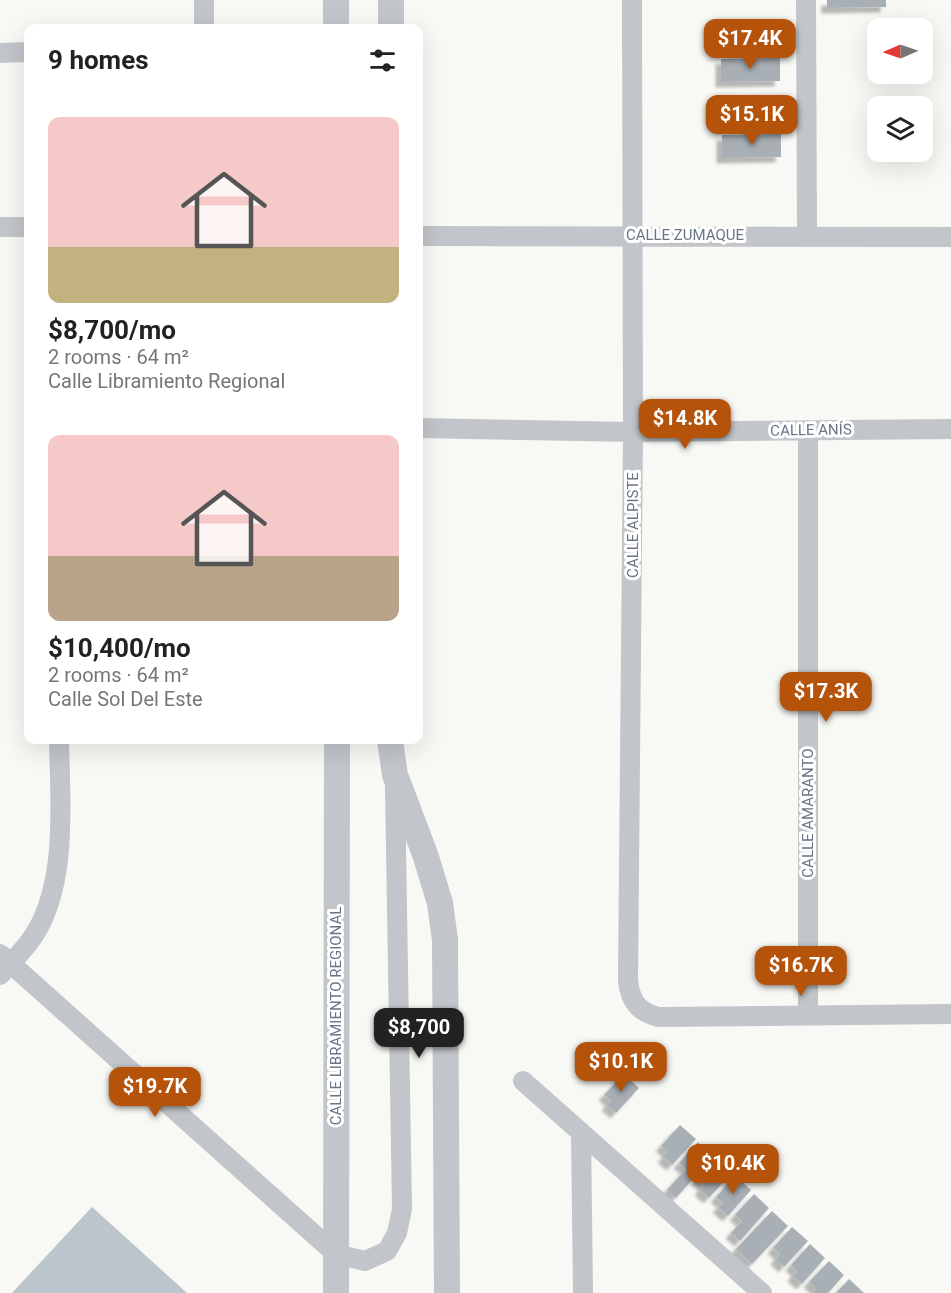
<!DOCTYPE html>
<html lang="en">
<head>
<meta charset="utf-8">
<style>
	:root { --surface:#fff; --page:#f2f2f2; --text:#222; --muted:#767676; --accent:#b45309 }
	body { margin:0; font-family:Roboto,sans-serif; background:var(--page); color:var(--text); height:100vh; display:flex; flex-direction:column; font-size:22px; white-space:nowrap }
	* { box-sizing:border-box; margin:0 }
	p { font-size:20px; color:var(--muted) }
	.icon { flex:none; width:33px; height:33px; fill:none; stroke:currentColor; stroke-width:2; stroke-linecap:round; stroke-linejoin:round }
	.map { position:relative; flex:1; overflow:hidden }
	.drawer { position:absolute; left:24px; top:24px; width:399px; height:720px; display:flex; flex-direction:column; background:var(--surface); border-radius:12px; box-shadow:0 6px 24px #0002 }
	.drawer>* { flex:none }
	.needle { width:39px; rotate:268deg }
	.fabs { position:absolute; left:867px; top:18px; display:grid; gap:12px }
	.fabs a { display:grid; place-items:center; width:66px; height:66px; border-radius:12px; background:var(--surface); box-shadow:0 6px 24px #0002; font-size:30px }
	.price { position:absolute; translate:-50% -51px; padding:0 14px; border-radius:12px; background:var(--accent); color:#fff; font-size:20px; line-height:39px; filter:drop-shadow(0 2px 3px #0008) }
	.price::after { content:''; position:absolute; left:50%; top:36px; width:18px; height:14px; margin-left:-9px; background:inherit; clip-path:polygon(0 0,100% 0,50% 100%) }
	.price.current { background:#222; color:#fff }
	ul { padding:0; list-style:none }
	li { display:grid; align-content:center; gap:12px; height:318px; padding:0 24px }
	li span { display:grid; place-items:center; height:186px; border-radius:12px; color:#555 }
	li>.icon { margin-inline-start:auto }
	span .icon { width:108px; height:108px; fill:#fffc; stroke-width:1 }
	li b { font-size:26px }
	h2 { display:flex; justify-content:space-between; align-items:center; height:72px; padding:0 24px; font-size:26px }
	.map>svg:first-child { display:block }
	.water { fill:#bcc5cb }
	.building { fill:#a8b0b6; filter:url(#shadow) }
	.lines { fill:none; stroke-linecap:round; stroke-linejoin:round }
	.minor { stroke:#c2c5c9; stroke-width:20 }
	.tertiary { stroke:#c2c5c9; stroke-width:26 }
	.labels { text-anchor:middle; stroke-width:6; stroke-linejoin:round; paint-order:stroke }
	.street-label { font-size:15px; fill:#687685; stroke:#fff }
</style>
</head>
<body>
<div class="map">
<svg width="951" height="1293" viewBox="0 0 951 1293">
	<defs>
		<filter id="shadow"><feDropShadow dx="-5.5" dy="5.5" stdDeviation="1.5" flood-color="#0004"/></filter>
	</defs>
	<rect width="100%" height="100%" fill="#f8f8f5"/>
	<path class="water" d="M92,1207L187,1293H12Z"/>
	<path class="building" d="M827,0H886V7L827,8Z
		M780,58V81L721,82V59Z
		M781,134V157L722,158V135Z
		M624,1074L639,1088L616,1113L607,1105L611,1101L604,1095Z
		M680,1125L696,1139L672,1165L663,1157L668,1152L661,1146Z
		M698,1142L713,1156L676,1198L667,1190L686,1169L679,1163Z
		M716,1158L732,1172L709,1198L700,1190L704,1185L697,1179Z
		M735,1176L751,1190L728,1216L718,1207L723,1203L716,1197Z
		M754,1194L769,1208L740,1241L731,1233L742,1221L735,1215Z
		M772,1211L788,1226L752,1264L736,1249Z
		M792,1227L808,1241L784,1267L776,1259L780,1254L773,1248Z
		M810,1244L825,1258L802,1284L793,1276L797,1271L791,1265Z
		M829,1261L844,1275L828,1293H812L816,1288L809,1282Z
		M849,1279L864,1293H836Z"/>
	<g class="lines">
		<path class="minor" d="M204,0V28
			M632,0L633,432L628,980C630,1001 638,1012 659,1017L951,1014
			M806,0L807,236
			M0,53L28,52
			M0,227H28
			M418,236L951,237
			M418,428L633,432L951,429
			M808,430V1015
			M0,954L336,1254L365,1261L387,1251L397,1233L402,1209L395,787
			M0,975C10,964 21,953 30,941C69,889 60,800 59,740
			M523,1081L762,1293
			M581,1132L583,1293"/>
		<path class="tertiary" d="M336,0V28
			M391,0V28
			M390,740L395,775L425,854L440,903L445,940L447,1293
			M336,1293L337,740"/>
	</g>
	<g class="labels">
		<g class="street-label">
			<text x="685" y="240">CALLE ZUMAQUE</text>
			<text transform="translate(811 430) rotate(-1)" y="5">CALLE ANÍS</text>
			<text transform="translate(633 525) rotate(-90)" y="5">CALLE ALPISTE</text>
			<text transform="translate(808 813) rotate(-90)" y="5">CALLE AMARANTO</text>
			<text transform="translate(336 1016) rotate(-90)" y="5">CALLE LIBRAMIENTO REGIONAL</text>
		</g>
	</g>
</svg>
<div class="fabs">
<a><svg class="needle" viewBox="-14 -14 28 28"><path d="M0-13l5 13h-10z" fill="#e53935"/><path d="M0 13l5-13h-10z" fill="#767676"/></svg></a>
<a><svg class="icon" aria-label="layers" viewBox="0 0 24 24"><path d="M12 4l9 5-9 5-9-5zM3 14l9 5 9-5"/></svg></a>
</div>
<b class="price" style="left:750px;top:70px">$17.4K</b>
<b class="price" style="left:752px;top:146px">$15.1K</b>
<b class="price" style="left:685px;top:450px">$14.8K</b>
<b class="price" style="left:826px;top:723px">$17.3K</b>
<b class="price" style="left:801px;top:997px">$16.7K</b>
<b class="price current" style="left:419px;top:1059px">$8,700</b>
<b class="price" style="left:621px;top:1093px">$10.1K</b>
<b class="price" style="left:155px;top:1118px">$19.7K</b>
<b class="price" style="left:733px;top:1195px">$10.4K</b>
<section class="drawer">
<h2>9 homes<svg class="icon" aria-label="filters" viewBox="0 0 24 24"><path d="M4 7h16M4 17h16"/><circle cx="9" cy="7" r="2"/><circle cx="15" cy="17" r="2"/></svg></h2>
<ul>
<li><span style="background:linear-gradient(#f6c9c9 70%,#c2b280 0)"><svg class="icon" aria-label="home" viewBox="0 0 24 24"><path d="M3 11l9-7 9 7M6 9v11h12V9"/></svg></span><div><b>$8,700/mo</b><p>2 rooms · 64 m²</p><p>Calle Libramiento Regional</p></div></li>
<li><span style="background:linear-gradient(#f6c9c9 65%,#b9a48a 0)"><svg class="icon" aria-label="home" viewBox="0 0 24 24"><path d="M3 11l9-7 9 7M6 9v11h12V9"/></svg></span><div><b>$10,400/mo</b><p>2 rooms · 64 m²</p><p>Calle Sol Del Este</p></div></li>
</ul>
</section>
</div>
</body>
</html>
